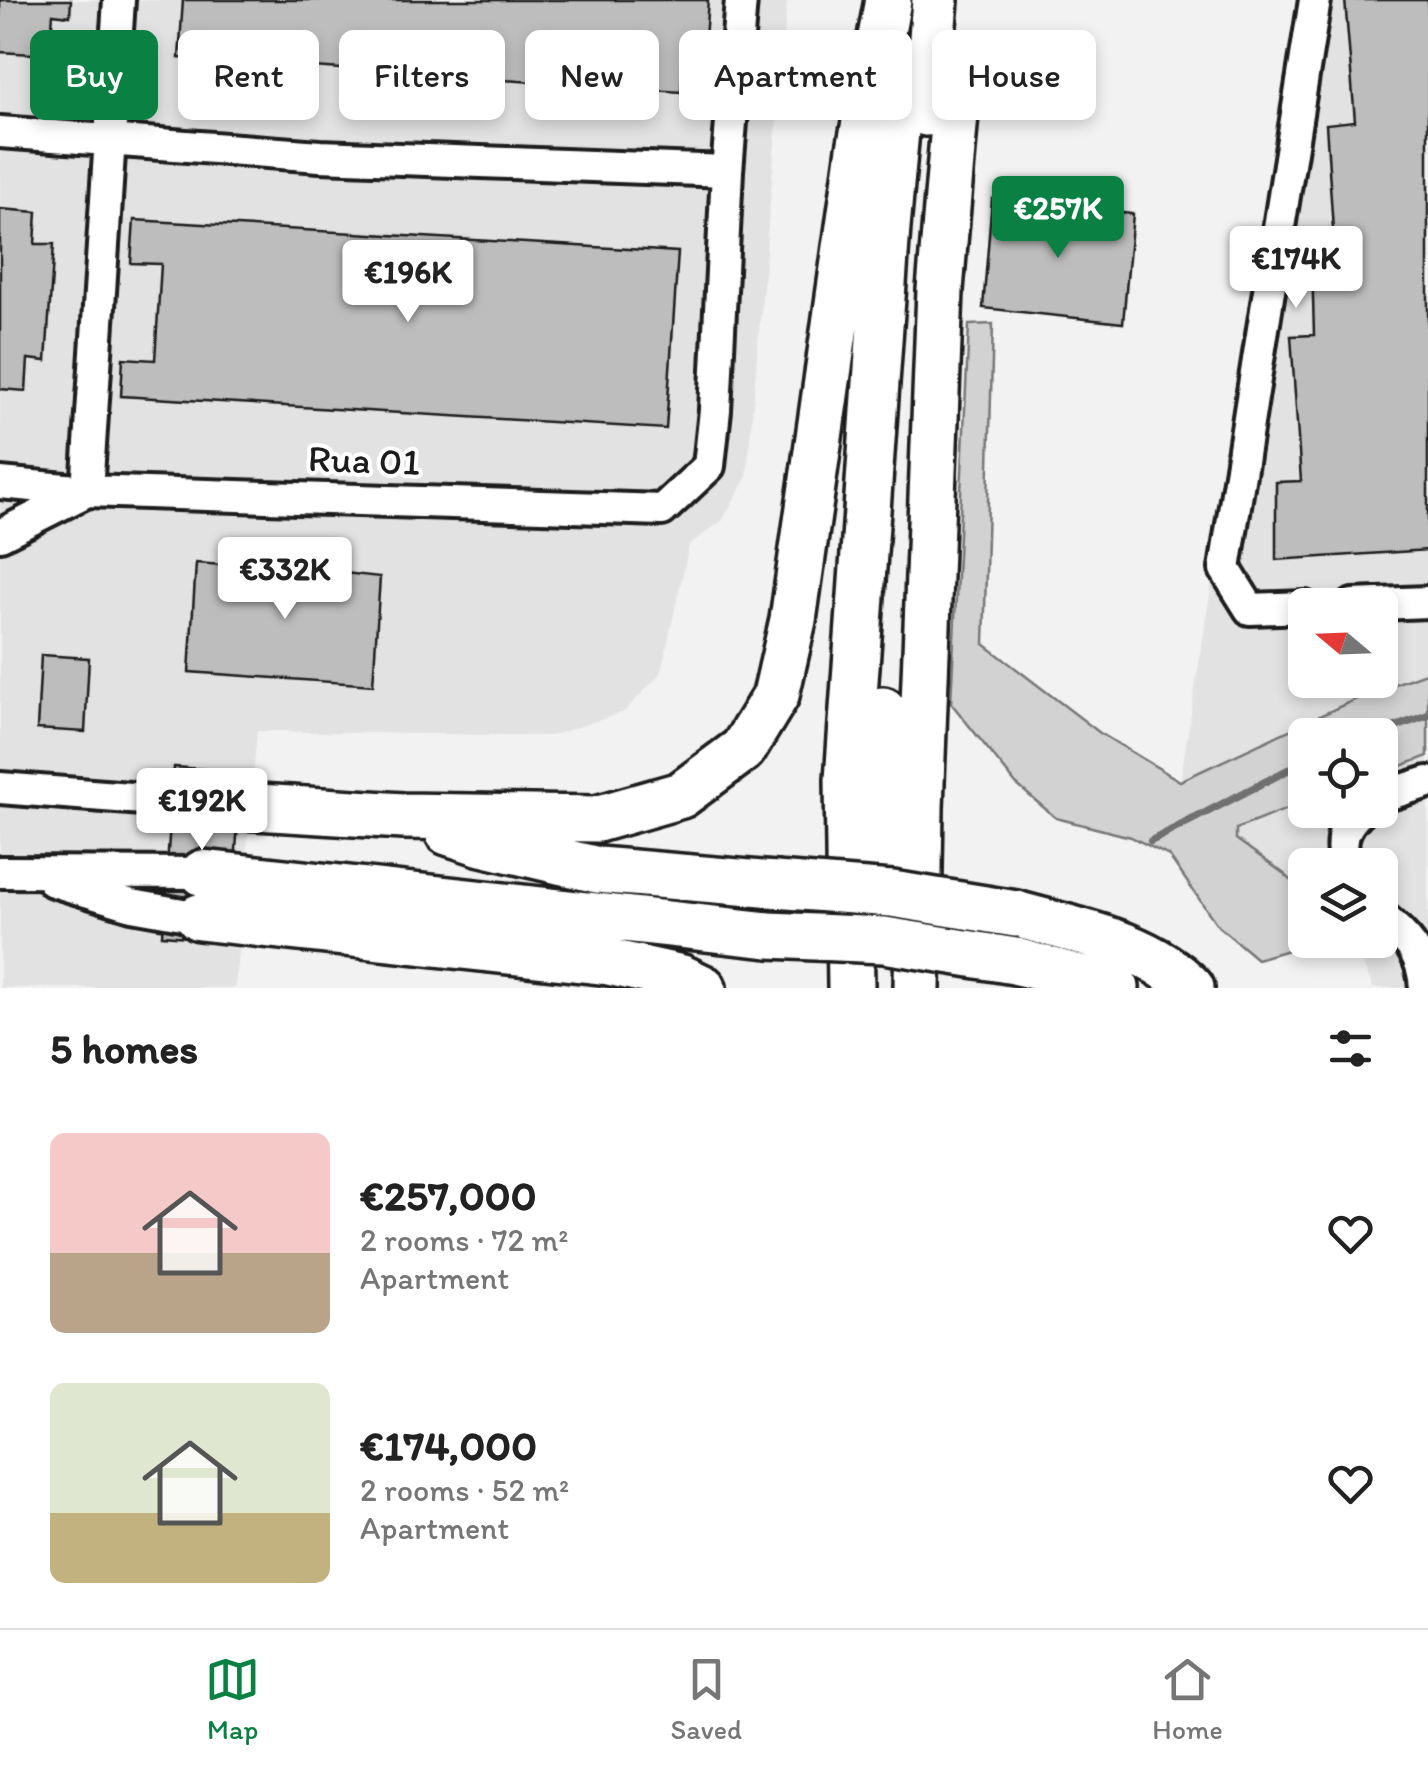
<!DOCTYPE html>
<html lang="en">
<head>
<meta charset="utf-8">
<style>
	:root { --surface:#fff; --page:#f2f2f2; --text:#222; --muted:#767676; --line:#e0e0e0; --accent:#0b8043 }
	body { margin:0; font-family:Itim,sans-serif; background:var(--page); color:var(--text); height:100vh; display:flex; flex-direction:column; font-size:38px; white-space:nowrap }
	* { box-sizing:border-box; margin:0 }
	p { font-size:32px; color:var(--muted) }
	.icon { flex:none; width:55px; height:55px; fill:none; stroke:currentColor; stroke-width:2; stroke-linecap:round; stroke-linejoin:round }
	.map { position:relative; height:988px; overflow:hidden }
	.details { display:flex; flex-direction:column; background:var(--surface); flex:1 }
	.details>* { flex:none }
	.banner { position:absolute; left:30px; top:30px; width:1370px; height:90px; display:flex; gap:20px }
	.needle { width:65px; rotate:289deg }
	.tools { position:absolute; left:1288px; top:588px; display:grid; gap:20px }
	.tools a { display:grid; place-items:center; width:110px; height:110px; border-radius:15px; background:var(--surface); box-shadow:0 5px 15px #0003; font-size:50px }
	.price { position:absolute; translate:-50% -85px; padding:0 22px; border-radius:10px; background:#fff; color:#222; font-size:32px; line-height:65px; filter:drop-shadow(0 2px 5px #0008) }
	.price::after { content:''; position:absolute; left:50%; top:60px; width:30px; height:22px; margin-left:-15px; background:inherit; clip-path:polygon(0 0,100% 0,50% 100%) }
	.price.on { background:var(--accent); color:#fff }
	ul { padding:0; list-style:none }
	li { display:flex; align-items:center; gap:30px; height:250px; padding:0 50px }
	li span { display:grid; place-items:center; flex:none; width:280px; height:200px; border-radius:15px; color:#555 }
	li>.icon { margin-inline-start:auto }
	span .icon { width:120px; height:120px; fill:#fffc; stroke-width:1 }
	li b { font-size:42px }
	h2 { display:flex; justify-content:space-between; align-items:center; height:120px; padding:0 50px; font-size:42px }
	.chip { padding:0 35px; border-radius:15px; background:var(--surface); box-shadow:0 5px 15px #0003; font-size:35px; line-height:90px }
	.chip.on { background:var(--accent); color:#fff }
	.tab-bar { display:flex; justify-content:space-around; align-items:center; height:140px; border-top:2px solid var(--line); background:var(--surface); font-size:28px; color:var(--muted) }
	.tab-bar a { display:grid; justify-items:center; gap:5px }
	.tab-bar .on { color:var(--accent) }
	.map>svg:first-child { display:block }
	.built { fill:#e2e2e2; fill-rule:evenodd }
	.green { fill:#d2d2d2; stroke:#777; stroke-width:2.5 }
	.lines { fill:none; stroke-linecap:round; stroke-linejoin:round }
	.stream { stroke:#707070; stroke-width:8 }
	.building { fill:#bdbdbd; stroke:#1c1c1c; stroke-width:2.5 }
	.minor-casing { stroke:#1c1c1c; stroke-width:38 }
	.highway-casing { stroke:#1c1c1c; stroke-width:52 }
	.minor { stroke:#fff; stroke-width:30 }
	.highway { stroke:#fff; stroke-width:45 }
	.highway-bridge-casing { stroke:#1c1c1c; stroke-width:52; stroke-linecap:butt }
	.highway-bridge { stroke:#fff; stroke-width:45 }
	.labels { text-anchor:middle; stroke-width:8; stroke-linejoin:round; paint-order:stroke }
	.street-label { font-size:38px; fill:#1c1c1c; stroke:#fff }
</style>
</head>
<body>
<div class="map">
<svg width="1428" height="988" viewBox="0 0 1428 988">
	<rect width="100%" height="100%" fill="#f2f2f2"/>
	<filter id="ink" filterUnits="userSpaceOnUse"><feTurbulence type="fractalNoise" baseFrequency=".01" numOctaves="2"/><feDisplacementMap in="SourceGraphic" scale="20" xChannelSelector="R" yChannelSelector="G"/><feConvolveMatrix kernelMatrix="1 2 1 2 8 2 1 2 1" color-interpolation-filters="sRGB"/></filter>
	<g filter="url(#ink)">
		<path class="built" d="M0,0H787L747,476L723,520L689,545L661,673L624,712L550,736L257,731L235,988H0Z
			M1305,0H1428V672L1367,694L1180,782ZM1305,605H1380V680H1305Z
			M1428,756V988H1373L1353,940H1380V865H1305V892L1283,873L1236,839L1235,829L1305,802V810H1380V774Z"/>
		<path class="green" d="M993,324L984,644L1100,733L1180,781L1367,694L1428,672V756L1380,774V735H1305V802L1236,829V839L1283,873L1305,892V940H1323L1257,959L1218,926L1169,856L1131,837L1056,818L1016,784L951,703L969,325Z"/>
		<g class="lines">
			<path class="stream" d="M1374,735L1428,715
				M1151,841L1305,761"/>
		</g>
		<path class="building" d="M0,0H71L70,16L53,14L49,55L0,52Z
			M183,0H708L703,64L683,62L681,92L179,58Z
			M1345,0H1428V550L1276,560V482L1301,481L1291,336L1314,335L1312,260H1335L1326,124L1355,121Z
			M992,199L1133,214L1123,323L983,308Z
			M0,209L37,212L35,244H54L46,361L28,359L26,391L0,389Z
			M134,220L678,252L666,429L121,396L123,358L155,360L161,264L131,263Z
			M281,544H300V568L380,577L373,685L189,672L196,563L280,569Z
			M41,655L89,658L85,732L37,729Z
			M174,767L242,772L229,940L162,935Z"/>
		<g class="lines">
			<defs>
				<path id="minor" d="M0,132L320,156L727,171
					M0,483L87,491L662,510L709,466L715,410L727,171L741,0
					M0,535L87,491L119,0
					M1353,605L1428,602
					M1305,607L1250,609L1225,569L1315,0
					M0,788L208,804
					M1380,797L1428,782
					M1344,865C1340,839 1342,828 1361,810
					M0,872L203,873
					M53,881L132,905L199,917
					M1380,915C1406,938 1423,951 1425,988"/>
				<path id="highway" d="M926,113L935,0
					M208,804L403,816L597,819L681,795L743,749L776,695L793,620L860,149L888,0
					M448,832L482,843L598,870L775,885
					M879,861L883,710
					M203,873L769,935
					M1016,914C1075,931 1147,942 1191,988
					M199,917L609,962L682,978L703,988
					M1015,961L1116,988
					M851,988L848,780L887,227L902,67
					M917,988L920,808L940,290L959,67"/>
			</defs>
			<use href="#minor" class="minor-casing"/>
			<use href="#highway" class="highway-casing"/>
			<use href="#minor" class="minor"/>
			<use href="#highway" class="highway"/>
			<defs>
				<path id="highway-bridge" d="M775,885L892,894L1016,914
					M769,935L884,940L1015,961"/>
			</defs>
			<use href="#highway-bridge" class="highway-bridge-casing"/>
			<use href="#highway-bridge" class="highway-bridge"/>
		</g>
	</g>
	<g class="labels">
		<g class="street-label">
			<text transform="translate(364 460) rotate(2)" y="13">Rua 01</text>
		</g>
	</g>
</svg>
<div class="tools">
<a><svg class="needle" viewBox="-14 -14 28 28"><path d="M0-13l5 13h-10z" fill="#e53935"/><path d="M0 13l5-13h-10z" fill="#767676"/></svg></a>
<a><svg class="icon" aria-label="locate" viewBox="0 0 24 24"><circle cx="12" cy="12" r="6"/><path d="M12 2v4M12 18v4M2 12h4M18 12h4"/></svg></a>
<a><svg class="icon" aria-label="layers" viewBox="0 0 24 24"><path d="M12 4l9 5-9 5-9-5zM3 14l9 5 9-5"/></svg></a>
</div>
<b class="price on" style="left:1058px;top:261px">€257K</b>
<b class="price" style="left:1296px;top:311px">€174K</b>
<b class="price" style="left:408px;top:325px">€196K</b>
<b class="price" style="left:285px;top:622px">€332K</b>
<b class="price" style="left:202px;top:853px">€192K</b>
<div class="banner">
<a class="chip on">Buy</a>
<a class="chip">Rent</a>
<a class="chip">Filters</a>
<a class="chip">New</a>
<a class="chip">Apartment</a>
<a class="chip">House</a>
</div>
</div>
<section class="details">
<h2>5 homes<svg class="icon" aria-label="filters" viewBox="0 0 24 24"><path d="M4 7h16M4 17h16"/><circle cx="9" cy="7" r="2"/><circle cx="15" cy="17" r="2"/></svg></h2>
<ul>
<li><span style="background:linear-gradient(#f6c9c9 60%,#b9a48a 0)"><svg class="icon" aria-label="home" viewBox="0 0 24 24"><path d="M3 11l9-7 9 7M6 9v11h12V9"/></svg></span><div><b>€257,000</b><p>2 rooms · 72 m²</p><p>Apartment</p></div><svg class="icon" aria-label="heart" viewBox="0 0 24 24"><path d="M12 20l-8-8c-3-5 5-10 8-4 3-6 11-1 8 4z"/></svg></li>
<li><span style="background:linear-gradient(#dfe7d0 65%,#c2b280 0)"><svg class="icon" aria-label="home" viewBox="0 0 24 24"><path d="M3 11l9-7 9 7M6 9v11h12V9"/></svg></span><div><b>€174,000</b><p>2 rooms · 52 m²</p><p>Apartment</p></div><svg class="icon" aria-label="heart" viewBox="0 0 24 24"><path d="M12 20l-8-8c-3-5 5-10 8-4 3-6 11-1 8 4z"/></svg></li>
</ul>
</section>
<nav class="tab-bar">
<a class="on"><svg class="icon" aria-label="map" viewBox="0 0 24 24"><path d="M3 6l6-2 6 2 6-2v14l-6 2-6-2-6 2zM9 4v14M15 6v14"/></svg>Map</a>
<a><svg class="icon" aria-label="saved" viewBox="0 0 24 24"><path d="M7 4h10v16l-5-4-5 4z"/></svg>Saved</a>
<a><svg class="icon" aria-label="home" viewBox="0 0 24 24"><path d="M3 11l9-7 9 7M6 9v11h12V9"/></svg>Home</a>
</nav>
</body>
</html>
